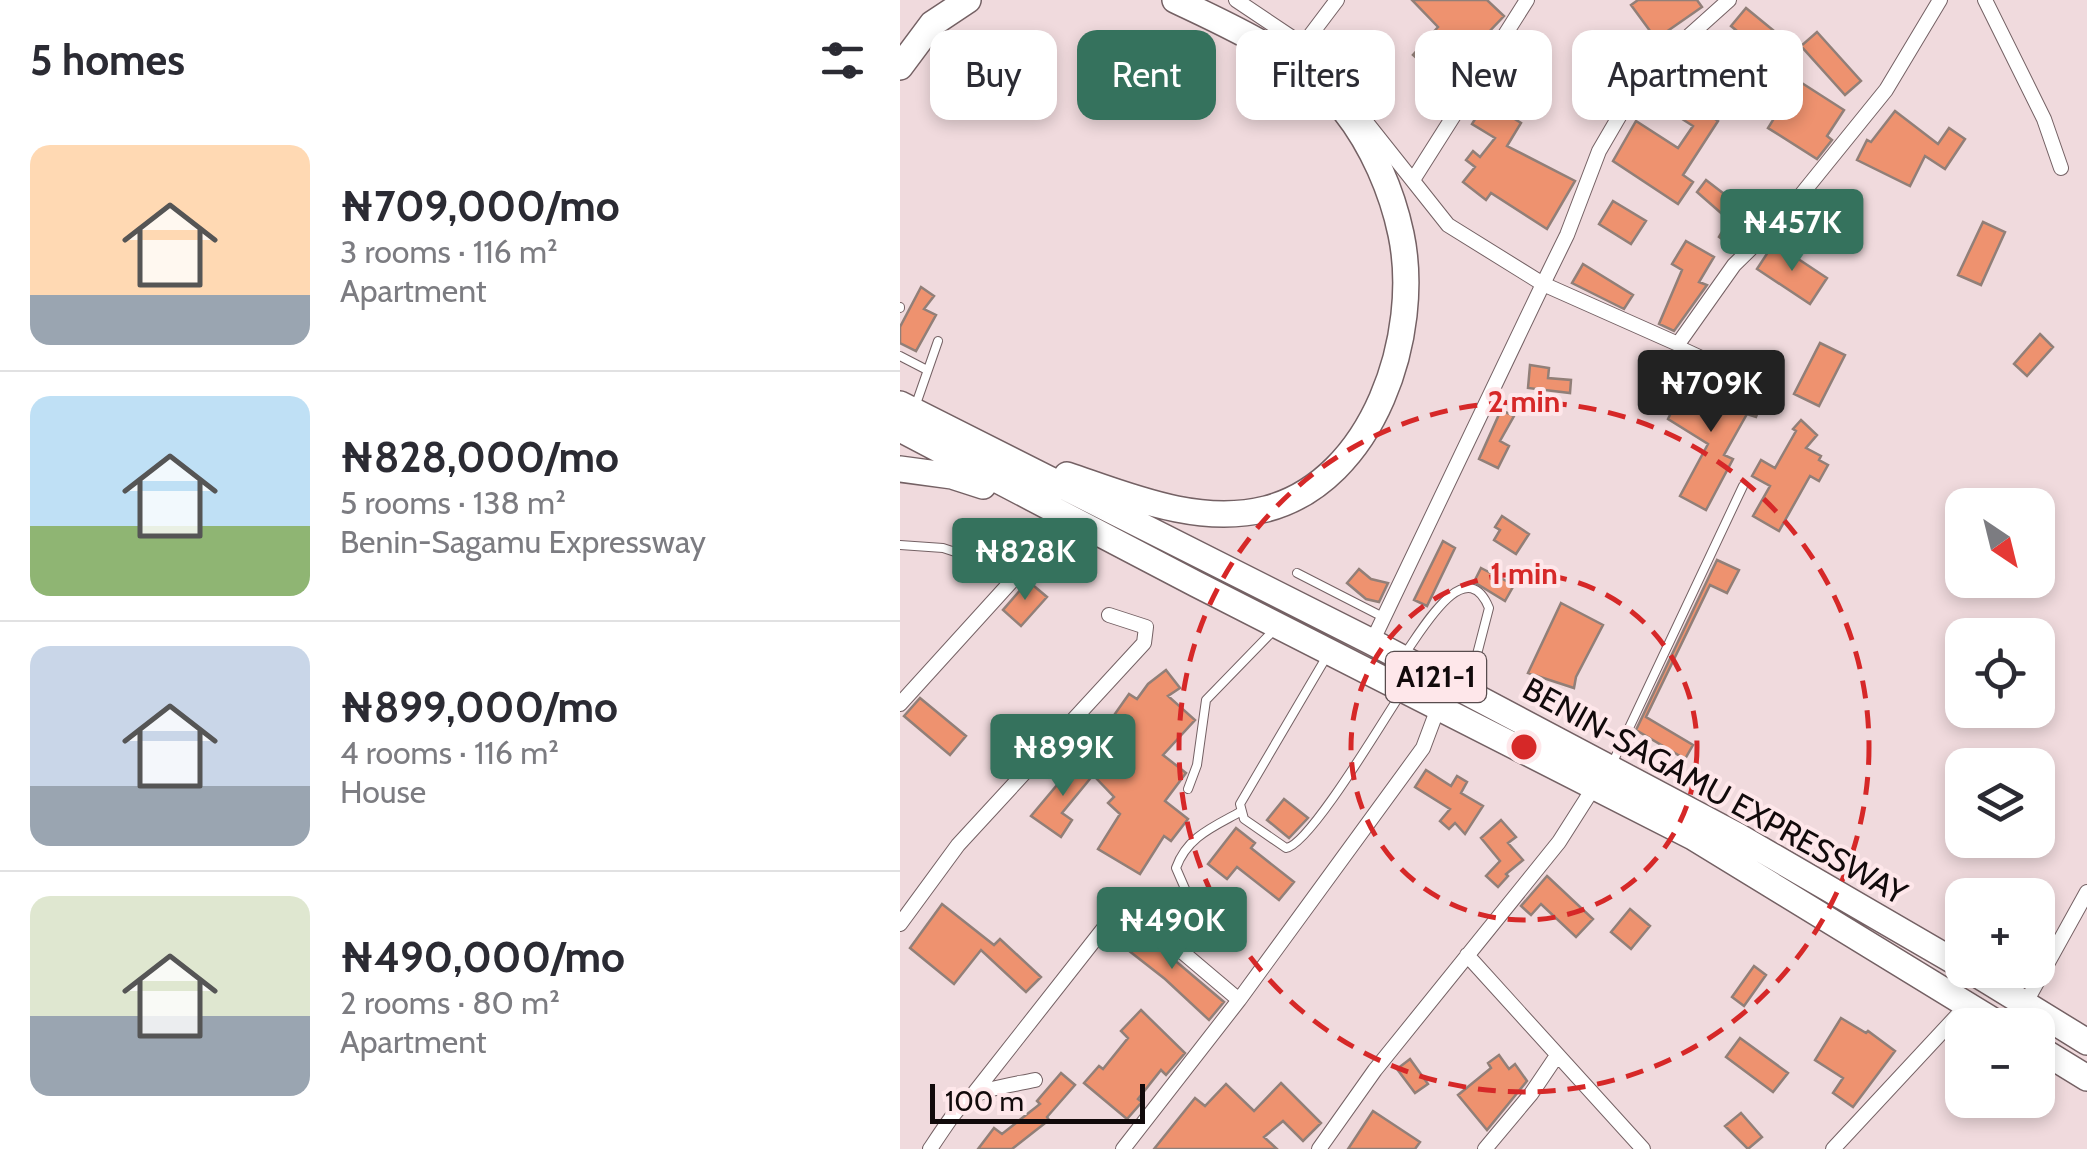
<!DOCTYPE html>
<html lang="en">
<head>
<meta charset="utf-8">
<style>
	:root { --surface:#fff; --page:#f2f2f3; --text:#2b2b33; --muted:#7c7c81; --line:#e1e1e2; --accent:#35725d }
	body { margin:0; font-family:Cabin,sans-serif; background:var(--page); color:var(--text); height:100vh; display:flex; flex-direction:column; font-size:38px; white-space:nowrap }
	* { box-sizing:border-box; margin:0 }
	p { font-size:32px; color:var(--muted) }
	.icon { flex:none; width:55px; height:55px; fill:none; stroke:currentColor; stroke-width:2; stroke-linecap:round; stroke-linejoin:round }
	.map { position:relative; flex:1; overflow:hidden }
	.side { display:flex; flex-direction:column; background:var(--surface); width:900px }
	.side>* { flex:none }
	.hud { position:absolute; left:30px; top:30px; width:950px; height:90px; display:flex; gap:20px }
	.needle { width:65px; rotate:145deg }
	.fabs { position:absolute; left:1045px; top:488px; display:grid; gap:20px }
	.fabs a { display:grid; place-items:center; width:110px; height:110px; border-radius:20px; background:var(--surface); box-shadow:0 5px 15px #0003; font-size:50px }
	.scale { position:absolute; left:30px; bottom:25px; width:215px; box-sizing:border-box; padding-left:10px; border:5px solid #110a0b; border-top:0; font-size:28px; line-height:35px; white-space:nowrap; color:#110a0b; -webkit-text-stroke:8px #fee7ea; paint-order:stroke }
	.price { position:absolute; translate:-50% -85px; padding:0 22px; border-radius:10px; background:var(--accent); color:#fff; font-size:32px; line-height:65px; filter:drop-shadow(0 2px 5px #0008) }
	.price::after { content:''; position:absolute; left:50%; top:60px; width:30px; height:22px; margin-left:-15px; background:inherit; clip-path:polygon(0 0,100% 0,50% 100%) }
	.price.current { background:#222; color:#fff }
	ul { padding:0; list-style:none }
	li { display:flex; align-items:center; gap:30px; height:250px; padding:0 30px }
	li+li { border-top:2px solid var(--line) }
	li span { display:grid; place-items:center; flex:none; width:280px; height:200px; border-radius:20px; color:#555 }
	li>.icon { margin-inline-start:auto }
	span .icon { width:120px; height:120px; fill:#fffc; stroke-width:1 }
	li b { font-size:42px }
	h2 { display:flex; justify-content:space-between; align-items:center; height:120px; padding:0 30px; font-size:42px }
	.pill { padding:0 35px; border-radius:20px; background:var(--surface); box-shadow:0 5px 15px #0003; font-size:35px; line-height:90px }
	.pill.current { background:var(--accent); color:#fff }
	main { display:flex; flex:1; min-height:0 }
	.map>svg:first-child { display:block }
	.building { fill:#ee926f; stroke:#917f78; stroke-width:2.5 }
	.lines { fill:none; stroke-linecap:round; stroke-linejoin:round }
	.service-casing { stroke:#746164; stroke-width:10 }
	.minor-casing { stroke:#746164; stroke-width:16 }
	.trunk-casing { stroke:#746164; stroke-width:28 }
	.service { stroke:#fff; stroke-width:8 }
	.minor { stroke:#fff; stroke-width:14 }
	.trunk { stroke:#fff; stroke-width:25 }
	.ring { fill:none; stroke:#d62828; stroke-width:5; stroke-dasharray:18 12 }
	.labels { text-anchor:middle; stroke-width:8; stroke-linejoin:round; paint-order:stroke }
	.shield { fill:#fee7ea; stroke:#584c4e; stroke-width:2.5 }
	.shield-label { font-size:30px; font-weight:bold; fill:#110a0b }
	.street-label { font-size:32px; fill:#110a0b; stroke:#fee7ea }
	.centre { fill:#d62828; stroke:#fee7ea; stroke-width:5 }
	.ring-label { font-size:30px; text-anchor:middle; font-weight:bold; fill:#d62828; stroke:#fee7ea; stroke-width:8; stroke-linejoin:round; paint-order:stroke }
</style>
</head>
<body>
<main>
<section class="side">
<h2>5 homes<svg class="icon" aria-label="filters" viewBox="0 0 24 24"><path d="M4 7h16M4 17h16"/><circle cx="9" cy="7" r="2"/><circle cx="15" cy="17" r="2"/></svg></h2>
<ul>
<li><span style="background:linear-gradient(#ffd9b3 75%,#9aa5b1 0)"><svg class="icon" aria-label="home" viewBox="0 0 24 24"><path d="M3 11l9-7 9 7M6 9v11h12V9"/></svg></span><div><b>₦709,000/mo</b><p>3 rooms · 116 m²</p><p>Apartment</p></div></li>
<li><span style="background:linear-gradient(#bfe0f5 65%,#8fb573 0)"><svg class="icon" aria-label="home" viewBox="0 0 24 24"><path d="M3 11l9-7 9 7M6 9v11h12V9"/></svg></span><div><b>₦828,000/mo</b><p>5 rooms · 138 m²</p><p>Benin-Sagamu Expressway</p></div></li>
<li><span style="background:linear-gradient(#c9d6e8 70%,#9aa5b1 0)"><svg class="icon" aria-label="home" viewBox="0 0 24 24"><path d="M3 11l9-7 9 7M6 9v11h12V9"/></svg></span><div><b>₦899,000/mo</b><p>4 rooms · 116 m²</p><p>House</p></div></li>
<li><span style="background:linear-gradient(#dfe7d0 60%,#9aa5b1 0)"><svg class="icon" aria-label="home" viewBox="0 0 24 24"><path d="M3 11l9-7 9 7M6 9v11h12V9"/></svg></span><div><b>₦490,000/mo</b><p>2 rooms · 80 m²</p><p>Apartment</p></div></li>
</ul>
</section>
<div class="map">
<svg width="1187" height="1149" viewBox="0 0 1187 1149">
	<rect width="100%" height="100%" fill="#f0dadd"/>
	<path class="building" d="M512,0H587L604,16L586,35L589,37L565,68L569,71L555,92L513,55L538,27Z
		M738,0H797L802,7L756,39L731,5Z
		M846,8L891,45L876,63L831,26Z
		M917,32L961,81L945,95L901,46Z
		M704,33L737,76L717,93L684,48Z
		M799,59L824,82L800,109L818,121L783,175L793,182L778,204L713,161L736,121L778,148L793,126L753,100L762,85L771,90Z
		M894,78L944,110L927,136L932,140L917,159L868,128L886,99L882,96Z
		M586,101L621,123L607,146L675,181L647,229L591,193L586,200L563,182L575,167L566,160L573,151L580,157L595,138L572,124Z
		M995,111L1038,144L1049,128L1065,139L1045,169L1025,156L1010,186L957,160L967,140L971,142Z
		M806,180L854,217L829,244L819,237L829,220L797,192Z
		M713,201L746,221L731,244L699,224Z
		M1083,222L1105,232L1081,285L1058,275Z
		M786,241L814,257L799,282L807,285L774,331L759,324L782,270L772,264Z
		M874,243L927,278L910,304L857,269Z
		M683,264L733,295L724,309L672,283Z
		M21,287L34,296L24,309L36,315L16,351L0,343V327Z
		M1140,334L1153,347L1127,376L1114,364Z
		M920,343L945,355L919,406L894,394Z
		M630,365L649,368L648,378L671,380L670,393L628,388Z
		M787,380L827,404L835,387L863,399L856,417L847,414L824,455L833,459L806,510L780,496L808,444L768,419Z
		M601,410L614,416L600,441L609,446L598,468L579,459Z
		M901,420L917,435L906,448L921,456L919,460L928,465L919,481L910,476L879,531L853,516L870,486L852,476L861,460L875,468L896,431L893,429Z
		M602,516L629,534L616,554L594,540L600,530L595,527Z
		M543,541L555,548L527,606L514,600Z
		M817,560L839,570L827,593L810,585L746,717L793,745L785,759L736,730Z
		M581,568L614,585L605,601L574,582Z
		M459,569L471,579L488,583L479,602L466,599L447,583Z
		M128,581L147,597L121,626L103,610Z
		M661,603L703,625L676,677L674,688L628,673Z
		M266,670L280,688L268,696L295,720L263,755L286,773L265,801L288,819L271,841L264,836L240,874L198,849L220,814L208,803L214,797L196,778L233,743L217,732L222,724L212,718L229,694L237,699L248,684Z
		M20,698L66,736L50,755L4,716Z
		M178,760L194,774L162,813L172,820L161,837L131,816Z
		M526,770L551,786L557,776L567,782L561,793L583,806L565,834L555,823L549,829L540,821L550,809L515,787Z
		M384,799L408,818L389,838L367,820Z
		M601,820L616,837L608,843L623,860L606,874L608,876L598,887L586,876L600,861L581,838Z
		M336,828L355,843L351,848L394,882L379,900L337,867L327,879L308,864Z
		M647,876L693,919L676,937L641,904L631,915L621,906Z
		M42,904L94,945L100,939L141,977L126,992L81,950L54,984L10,948Z
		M730,909L750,926L731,949L711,932Z
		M233,925L324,1002L309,1020L265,979L219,943Z
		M854,966L866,975L844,1006L832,997Z
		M241,1010L285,1053L266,1075L261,1070L238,1099L242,1102L227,1119L184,1083L199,1066L203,1069L228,1038L221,1031Z
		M941,1018L966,1033L968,1031L995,1051L953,1107L933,1093L943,1078L915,1060Z
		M840,1038L888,1073L873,1092L826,1057Z
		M599,1055L609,1069L615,1064L627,1081L587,1130L558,1095L591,1068L588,1063Z
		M510,1059L528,1084L515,1093L497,1069Z
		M161,1073L175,1085L147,1117L149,1120L112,1149H78L94,1128L102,1134L140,1104L137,1101Z
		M381,1083L421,1123L403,1141L383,1121L364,1137L377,1149H254L295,1098L305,1106L326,1084L354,1111Z
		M473,1111L520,1142L515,1149H448Z
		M841,1113L862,1137L848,1149L825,1126Z"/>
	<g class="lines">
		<defs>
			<path id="service" d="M0,308V307
				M778,344L871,387
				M0,356L27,370
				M15,407L38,341
				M0,545L43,548L119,573
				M397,573L483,617
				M506,652C521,632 566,551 589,608L568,689
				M427,656L340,804L344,819L386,848C409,846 484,719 502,692
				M713,762L843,486
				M288,789L297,765L306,700L375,629
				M329,923L286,891L276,868C287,837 313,827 340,812"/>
			<path id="minor" d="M336,0L403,45L437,87
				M829,0L790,35L727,103L699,151L667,235L643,284L778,344L834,265L884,216L986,90L1040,0
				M1085,0L1144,119L1161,168
				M403,45L437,0
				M467,123L548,225L643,284L472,642
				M513,180L627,0
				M0,704L119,573L161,513
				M0,924L58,845L244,643L246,627L209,615
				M567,955L743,1149
				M1126,1002L1187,892
				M75,1092L215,914L232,913L241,917L339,1000
				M30,1149C70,1089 65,1094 135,1080
				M223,1149L339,1000L523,748L538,708
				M419,1149L475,1070L659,842L694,787
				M585,1149L631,1094L656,1057
				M933,1149L1067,1005"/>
			<path id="trunk" d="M0,67L32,24L68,0
				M0,404L472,642L838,836L1062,966
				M0,429L296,584L793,837L1100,1025
				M0,469L52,476L83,486
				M167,475C229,496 298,526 366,509C474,481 522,334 501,234C492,191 472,145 445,111C401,57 336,29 275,0
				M1070,970L1187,1042
				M1138,1048L1187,1078"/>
		</defs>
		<use href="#service" class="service-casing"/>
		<use href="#minor" class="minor-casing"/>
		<use href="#trunk" class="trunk-casing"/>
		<use href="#service" class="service"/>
		<use href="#minor" class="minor"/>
		<use href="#trunk" class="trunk"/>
	</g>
	<g class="ring">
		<circle cx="624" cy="747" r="173"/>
		<circle cx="624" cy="747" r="345"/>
	</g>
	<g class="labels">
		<rect class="shield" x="486" y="652" width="100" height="50" rx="8"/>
		<g class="shield-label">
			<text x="536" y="687">A121-1</text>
		</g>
		<g class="street-label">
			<text transform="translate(815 791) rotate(29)" y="11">BENIN-SAGAMU EXPRESSWAY</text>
		</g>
	</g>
	<circle cx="624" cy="747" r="15" class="centre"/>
	<g class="ring-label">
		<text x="624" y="412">2 min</text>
		<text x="624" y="584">1 min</text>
	</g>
</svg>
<div class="fabs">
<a><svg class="needle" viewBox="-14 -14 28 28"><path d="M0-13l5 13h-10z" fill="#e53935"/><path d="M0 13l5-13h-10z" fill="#7c7c81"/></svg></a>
<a><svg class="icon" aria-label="locate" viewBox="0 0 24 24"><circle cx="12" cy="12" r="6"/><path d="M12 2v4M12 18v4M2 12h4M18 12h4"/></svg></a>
<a><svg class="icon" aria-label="layers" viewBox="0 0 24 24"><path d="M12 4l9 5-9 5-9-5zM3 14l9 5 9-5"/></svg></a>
<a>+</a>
<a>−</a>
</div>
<div class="scale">100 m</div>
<b class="price" style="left:892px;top:274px">₦457K</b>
<b class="price current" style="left:811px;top:435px">₦709K</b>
<b class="price" style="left:125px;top:603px">₦828K</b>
<b class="price" style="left:163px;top:799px">₦899K</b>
<b class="price" style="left:272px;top:972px">₦490K</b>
<div class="hud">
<a class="pill">Buy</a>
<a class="pill current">Rent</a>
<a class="pill">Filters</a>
<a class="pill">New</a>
<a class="pill">Apartment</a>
</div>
</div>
</main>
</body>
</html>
